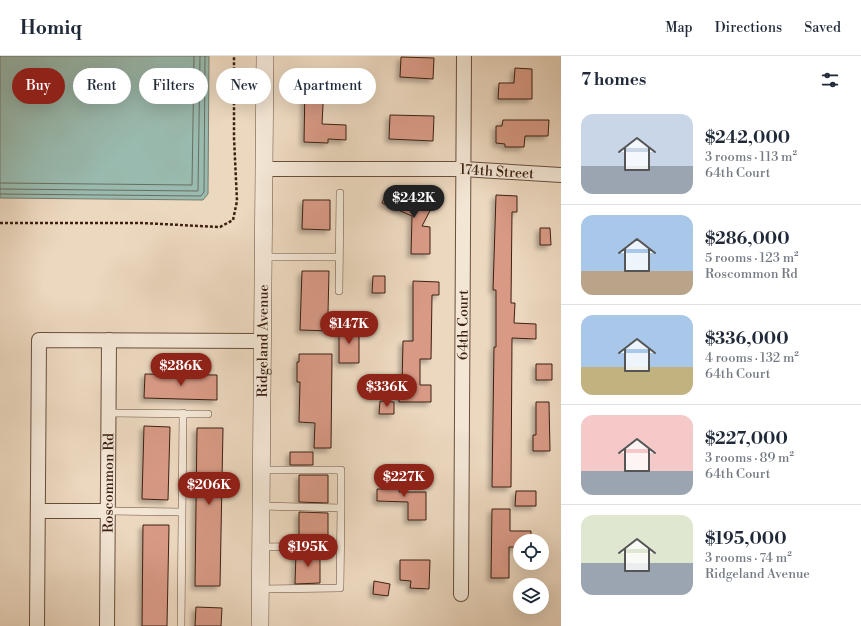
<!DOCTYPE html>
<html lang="en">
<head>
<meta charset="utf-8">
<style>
	:root { --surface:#fff; --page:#f6f6f7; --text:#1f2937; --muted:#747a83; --line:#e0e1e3; --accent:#8f2418 }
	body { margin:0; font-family:"Libre Bodoni",serif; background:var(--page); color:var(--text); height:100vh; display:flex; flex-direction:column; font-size:15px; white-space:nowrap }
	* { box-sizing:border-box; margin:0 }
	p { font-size:13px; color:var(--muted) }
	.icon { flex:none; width:22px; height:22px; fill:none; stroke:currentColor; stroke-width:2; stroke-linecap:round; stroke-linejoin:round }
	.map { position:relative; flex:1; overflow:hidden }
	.details { display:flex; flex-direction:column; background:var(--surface); width:300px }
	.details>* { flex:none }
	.hud { position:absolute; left:12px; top:12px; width:380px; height:36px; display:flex; gap:8px }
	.fabs { position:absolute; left:513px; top:478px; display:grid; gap:8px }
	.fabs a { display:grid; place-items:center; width:36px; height:36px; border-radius:50%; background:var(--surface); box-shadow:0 4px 16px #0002; font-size:20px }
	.price { position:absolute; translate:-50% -34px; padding:0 9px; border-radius:14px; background:var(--accent); color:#fff; font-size:13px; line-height:26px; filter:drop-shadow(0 1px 2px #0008) }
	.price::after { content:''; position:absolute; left:50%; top:24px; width:12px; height:9px; margin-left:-6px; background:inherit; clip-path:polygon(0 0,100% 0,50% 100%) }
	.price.current { background:#222; color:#fff }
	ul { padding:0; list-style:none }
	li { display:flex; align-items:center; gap:12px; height:100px; padding:0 20px }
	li+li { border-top:1px solid var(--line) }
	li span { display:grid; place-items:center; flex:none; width:112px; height:80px; border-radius:12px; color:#555 }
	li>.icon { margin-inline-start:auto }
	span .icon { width:48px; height:48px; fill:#fffc; stroke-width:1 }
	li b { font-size:17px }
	h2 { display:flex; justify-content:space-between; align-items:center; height:48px; padding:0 20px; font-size:17px }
	.tag { padding:0 14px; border-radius:18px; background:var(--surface); box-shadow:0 4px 16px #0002; font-size:14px; line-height:36px }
	.tag.current { background:var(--accent); color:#fff }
	header { display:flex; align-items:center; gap:24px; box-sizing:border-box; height:56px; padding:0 20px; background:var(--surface); border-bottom:1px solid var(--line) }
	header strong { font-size:19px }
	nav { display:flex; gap:22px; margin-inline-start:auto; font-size:14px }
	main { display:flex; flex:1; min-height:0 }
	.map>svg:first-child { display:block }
	.water { fill:#99baae; stroke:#747c70 }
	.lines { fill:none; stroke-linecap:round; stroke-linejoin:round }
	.shore { stroke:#6b6d60; stroke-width:1 }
	.building { fill:#d89a85; stroke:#3d2012; filter:url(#shadow) }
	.service-casing { stroke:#694e3d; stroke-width:8 }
	.minor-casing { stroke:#694e3d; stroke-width:16 }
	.tertiary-casing { stroke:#694e3d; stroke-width:18 }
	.path { stroke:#3d2012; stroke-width:2.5; stroke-dasharray:3 2; stroke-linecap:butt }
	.service { stroke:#f3e6d5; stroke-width:7 }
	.minor { stroke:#f3e6d5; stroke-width:14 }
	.tertiary { stroke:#f3e6d5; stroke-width:17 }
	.labels { text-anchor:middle; stroke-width:3; stroke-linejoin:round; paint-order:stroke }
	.street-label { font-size:14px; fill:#3d2012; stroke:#f3e6d5 }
</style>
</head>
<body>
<header>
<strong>Homiq</strong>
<nav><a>Map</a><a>Directions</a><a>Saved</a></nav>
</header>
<main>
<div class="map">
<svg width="561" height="570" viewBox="0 0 561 570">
	<defs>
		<filter id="shadow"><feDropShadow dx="-3.5" dy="3.5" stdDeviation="2" flood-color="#0004"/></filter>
	</defs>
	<rect width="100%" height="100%" fill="#ecd8bf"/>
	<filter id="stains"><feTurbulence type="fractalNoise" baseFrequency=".005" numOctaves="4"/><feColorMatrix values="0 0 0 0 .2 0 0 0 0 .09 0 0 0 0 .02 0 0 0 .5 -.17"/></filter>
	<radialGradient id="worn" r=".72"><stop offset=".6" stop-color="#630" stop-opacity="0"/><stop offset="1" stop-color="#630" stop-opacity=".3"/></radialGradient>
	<path class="water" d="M0,0H209L208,138L203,144L0,142Z"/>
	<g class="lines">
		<path class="shore" d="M0,127L192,129L194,0
			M0,133L198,135L200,0
			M0,138L201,140L204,136L205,0"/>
	</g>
	<path class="building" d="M401,1L434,2L433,23L400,21Z
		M515,12L532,13V43H498L499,27H514Z
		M305,28L324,29L322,68L346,69V84L328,83V87L304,86Z
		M390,59L434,60L433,85L389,83Z
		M503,64H549L548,80H525L524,91H505V88L496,87V70H502Z
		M388,134L406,143L409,138L433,149L422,170L430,171V198H411L412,160L382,147Z
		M496,139L517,140V156H512L511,247H515L514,267L536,268V283L512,282L511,431H492L494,291H496V234H493Z
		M303,144H330V174L302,173Z
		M540,172H550L551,189H540Z
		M302,215H329L328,257H333L332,275L300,274Z
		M373,220H385V237H372Z
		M413,225L439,226V239H432L431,303H420V329H431V346H399V329H402L403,285H413Z
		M339,271H359V307H339Z
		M299,298H332L331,392H314L315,367L299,366L300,326H297V306H299Z
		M536,308H552V324H536Z
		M145,318L217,319V344L144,342Z
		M380,345L394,346V358H379Z
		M536,346H549L550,395H533V379H536Z
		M144,370L170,371L168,444L142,443Z
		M197,372H223L220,530H195Z
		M290,396H313V409H290Z
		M387,417L401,418L399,436H426V464H408V446L377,445V433H386Z
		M299,419H328V447L299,446Z
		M516,435H536V450H515Z
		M492,453H510V475H531V485H520V491H509V522H491Z
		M299,456L328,457V483H321V485L299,486Z
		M143,469H169L167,570H142Z
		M320,495V527L295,528L296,496Z
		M400,504H430L429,533L410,532L411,525L400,524Z
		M374,525L390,528L388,540L373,538Z
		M196,551L222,552L221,570H195Z"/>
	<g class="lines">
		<defs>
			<path id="service" d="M264,201H339
				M339,235L340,137
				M109,357L208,358
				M262,414H341V452
				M108,455L182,456
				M261,491L340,490
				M260,533L340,532L341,452L261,450
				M181,570L183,357"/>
			<g id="minor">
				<path id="s1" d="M264,113H463L561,119"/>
				<path d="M38,455H108"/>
				<path id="s2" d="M461,538L464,0"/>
				<path d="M37,570L39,284L263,285"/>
				<path id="s3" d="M107,570L109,284"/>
			</g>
			<g id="tertiary">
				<path id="s4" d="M260,570L265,0"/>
			</g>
		</defs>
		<use href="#service" class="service-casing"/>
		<use href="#minor" class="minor-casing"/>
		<use href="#tertiary" class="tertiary-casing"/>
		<path class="path" d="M0,167H141L220,171L233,164L237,145L234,82V0"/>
		<use href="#service" class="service"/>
		<use href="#minor" class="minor"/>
		<use href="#tertiary" class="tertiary"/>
	</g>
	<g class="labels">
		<g class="street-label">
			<text dy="5" stroke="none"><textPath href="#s1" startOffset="233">174th Street</textPath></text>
			<text dy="5" stroke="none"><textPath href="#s2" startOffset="269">64th Court</textPath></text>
			<text dy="5" stroke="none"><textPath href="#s4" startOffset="285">Ridgeland Avenue</textPath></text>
			<text dy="5" stroke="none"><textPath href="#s3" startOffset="143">Roscommon Rd</textPath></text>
		</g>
	</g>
	<rect width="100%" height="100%" filter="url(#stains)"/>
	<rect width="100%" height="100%" fill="url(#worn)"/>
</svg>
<div class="fabs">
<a><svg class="icon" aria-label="locate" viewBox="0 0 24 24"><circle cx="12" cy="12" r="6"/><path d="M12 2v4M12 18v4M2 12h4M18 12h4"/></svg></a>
<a><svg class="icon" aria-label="layers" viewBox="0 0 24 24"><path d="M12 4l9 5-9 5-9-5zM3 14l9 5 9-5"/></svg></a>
</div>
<b class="price current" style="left:414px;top:163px">$242K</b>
<b class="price" style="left:349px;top:289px">$147K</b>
<b class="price" style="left:181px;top:331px">$286K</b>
<b class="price" style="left:387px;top:352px">$336K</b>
<b class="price" style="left:404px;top:442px">$227K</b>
<b class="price" style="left:209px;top:450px">$206K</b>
<b class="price" style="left:308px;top:512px">$195K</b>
<div class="hud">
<a class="tag current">Buy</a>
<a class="tag">Rent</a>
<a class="tag">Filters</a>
<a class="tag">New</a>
<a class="tag">Apartment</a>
</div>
</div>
<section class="details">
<h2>7 homes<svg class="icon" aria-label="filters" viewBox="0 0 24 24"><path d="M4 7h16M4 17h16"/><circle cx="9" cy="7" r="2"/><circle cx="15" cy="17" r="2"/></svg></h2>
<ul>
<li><span style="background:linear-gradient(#c9d6e8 65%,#9aa5b1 0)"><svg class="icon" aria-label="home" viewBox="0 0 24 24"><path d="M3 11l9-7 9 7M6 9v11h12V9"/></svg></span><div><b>$242,000</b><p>3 rooms · 113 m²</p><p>64th Court</p></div></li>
<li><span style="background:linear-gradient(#a9c7e8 70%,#b9a48a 0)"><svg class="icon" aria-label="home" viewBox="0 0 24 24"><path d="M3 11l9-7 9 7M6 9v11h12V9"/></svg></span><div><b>$286,000</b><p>5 rooms · 123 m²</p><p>Roscommon Rd</p></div></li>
<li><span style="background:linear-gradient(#a9c7e8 65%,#c2b280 0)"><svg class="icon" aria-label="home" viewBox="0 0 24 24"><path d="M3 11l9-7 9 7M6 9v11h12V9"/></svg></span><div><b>$336,000</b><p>4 rooms · 132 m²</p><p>64th Court</p></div></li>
<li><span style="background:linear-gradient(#f6c9c9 70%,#9aa5b1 0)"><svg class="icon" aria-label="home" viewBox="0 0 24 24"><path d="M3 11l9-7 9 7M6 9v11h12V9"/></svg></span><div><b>$227,000</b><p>3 rooms · 89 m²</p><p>64th Court</p></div></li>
<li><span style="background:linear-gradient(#dfe7d0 60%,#9aa5b1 0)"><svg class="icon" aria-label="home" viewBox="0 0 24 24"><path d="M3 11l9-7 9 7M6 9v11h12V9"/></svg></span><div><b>$195,000</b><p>3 rooms · 74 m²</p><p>Ridgeland Avenue</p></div></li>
</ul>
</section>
</main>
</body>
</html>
